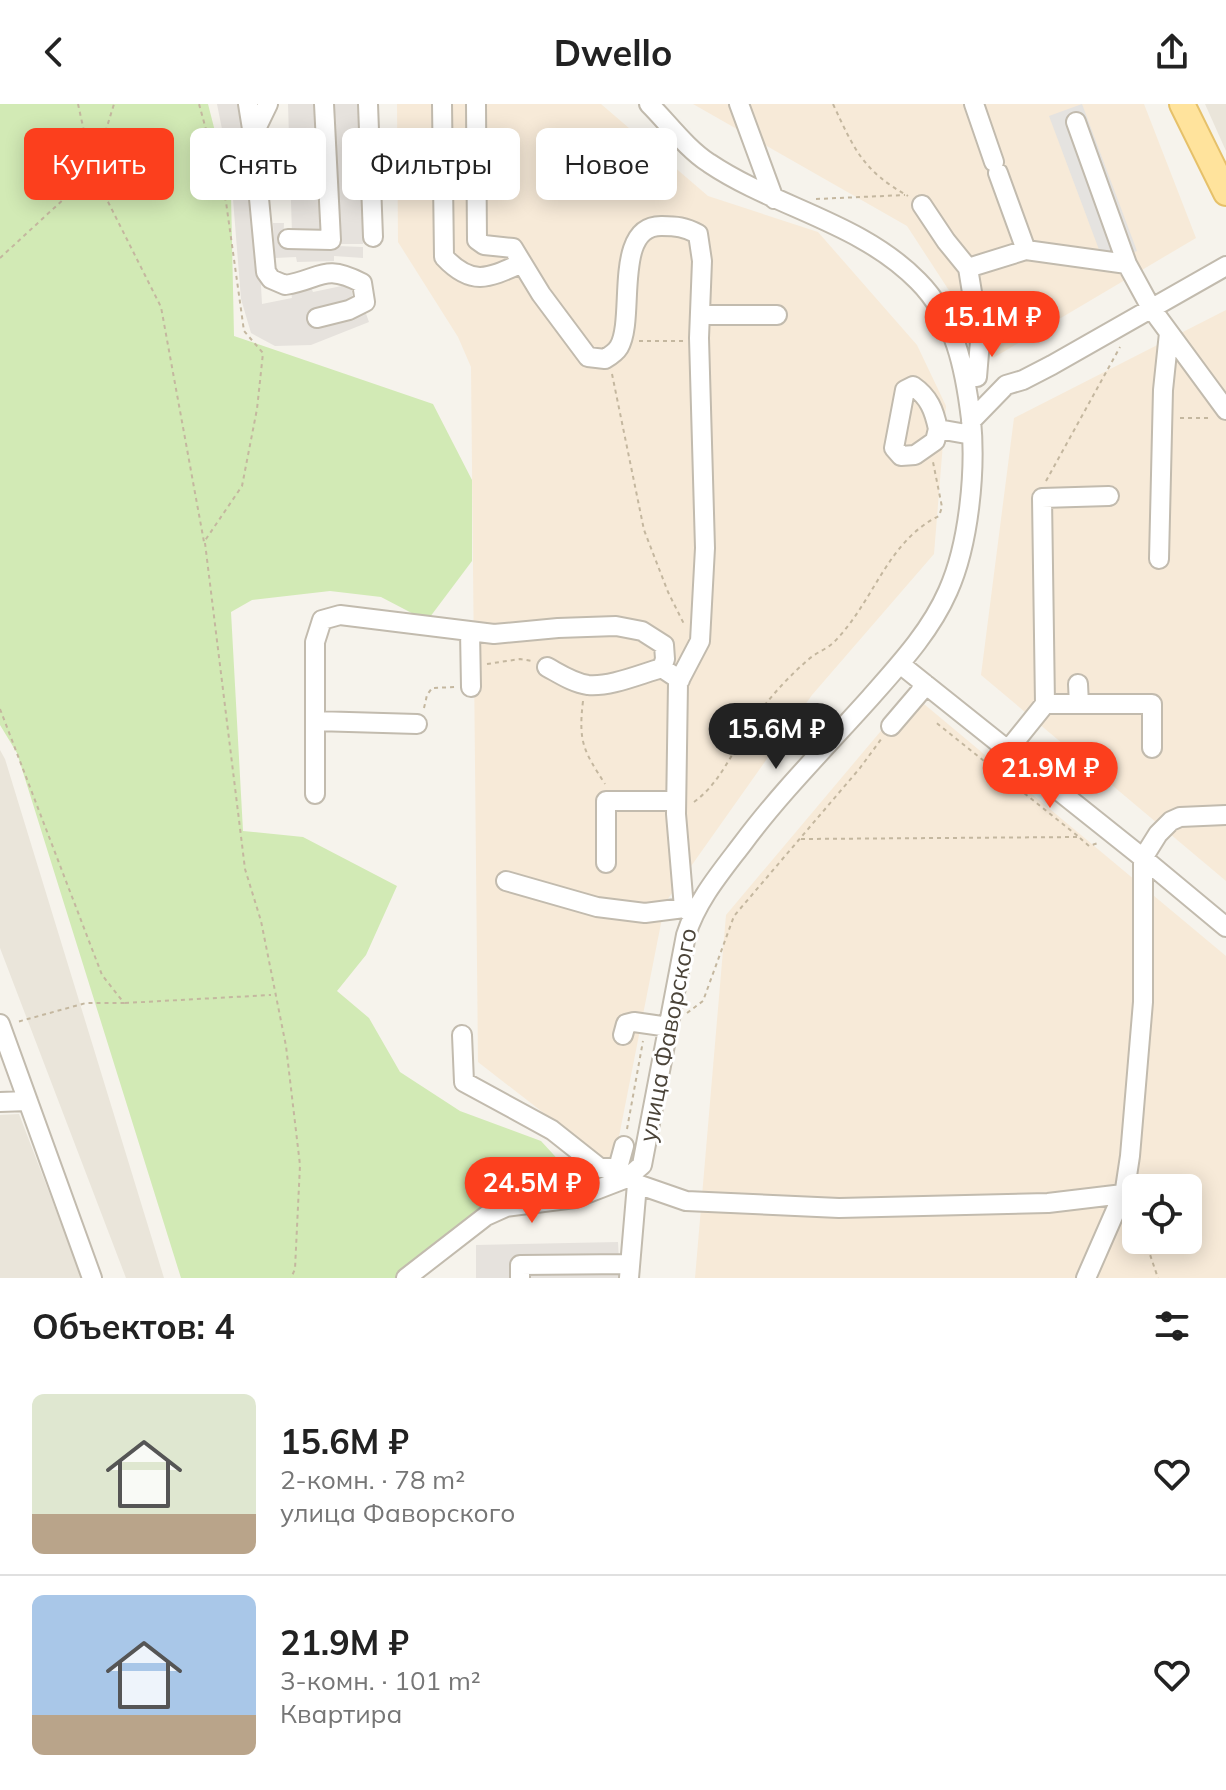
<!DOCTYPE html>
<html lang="ru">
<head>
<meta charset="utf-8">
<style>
	:root { --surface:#fff; --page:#f6f6f6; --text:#222; --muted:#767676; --line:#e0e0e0; --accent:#fc3f1d }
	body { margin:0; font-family:Mulish,sans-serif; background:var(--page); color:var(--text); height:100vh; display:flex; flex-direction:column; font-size:30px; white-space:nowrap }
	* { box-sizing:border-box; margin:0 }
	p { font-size:26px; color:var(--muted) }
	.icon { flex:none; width:44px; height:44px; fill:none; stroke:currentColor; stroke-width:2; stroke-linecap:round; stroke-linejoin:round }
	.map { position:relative; height:1174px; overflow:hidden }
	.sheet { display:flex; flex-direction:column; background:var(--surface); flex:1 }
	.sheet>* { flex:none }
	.banner { position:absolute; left:24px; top:24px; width:800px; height:72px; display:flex; gap:16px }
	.controls { position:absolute; left:1122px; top:1070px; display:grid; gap:16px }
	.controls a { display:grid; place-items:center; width:80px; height:80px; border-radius:12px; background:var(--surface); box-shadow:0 4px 20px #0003; font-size:40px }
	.price { position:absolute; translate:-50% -68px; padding:0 18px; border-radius:28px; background:var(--accent); color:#fff; font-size:26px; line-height:52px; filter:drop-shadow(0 2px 4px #0008) }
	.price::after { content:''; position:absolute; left:50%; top:48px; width:24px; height:18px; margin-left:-12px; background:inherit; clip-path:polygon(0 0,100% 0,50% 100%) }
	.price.on { background:#222; color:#fff }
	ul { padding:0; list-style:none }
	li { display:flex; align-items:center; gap:24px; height:200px; padding:0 32px }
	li+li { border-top:2px solid var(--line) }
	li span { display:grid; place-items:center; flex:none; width:224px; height:160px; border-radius:12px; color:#555 }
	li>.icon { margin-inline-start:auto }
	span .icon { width:96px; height:96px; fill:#fffc; stroke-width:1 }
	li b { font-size:34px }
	h2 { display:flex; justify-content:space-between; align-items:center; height:96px; padding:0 32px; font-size:34px }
	.pill { padding:0 28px; border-radius:12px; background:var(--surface); box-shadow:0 4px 20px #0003; font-size:28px; line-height:72px }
	.pill.on { background:var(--accent); color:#fff }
	header { display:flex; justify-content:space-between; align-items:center; height:104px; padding:0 32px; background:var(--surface); font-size:36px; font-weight:700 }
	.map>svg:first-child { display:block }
	.residential { fill:#eae5da }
	.commercial { fill:#f7ead8; fill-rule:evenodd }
	.industrial { fill:#e6e2dd }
	.green { fill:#d2eab5 }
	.parking { fill:#e5e3e0 }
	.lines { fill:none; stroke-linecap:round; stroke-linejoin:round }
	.minor-casing { stroke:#c2bbae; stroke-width:22 }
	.major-casing { stroke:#e6c16a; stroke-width:28 }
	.path { stroke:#c4b79f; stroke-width:2; stroke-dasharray:4 4; stroke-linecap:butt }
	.minor { stroke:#fff; stroke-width:18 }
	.major { stroke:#ffe39c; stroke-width:24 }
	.labels { text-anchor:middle; stroke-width:6; stroke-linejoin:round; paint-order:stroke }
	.street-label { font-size:24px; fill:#4b4439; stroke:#fff }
</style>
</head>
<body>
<header><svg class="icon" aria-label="back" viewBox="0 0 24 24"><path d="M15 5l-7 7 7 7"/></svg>Dwello<svg class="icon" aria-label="share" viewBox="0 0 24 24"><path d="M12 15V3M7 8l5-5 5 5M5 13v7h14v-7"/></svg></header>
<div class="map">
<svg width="1226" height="1174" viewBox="0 0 1226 1174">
	<rect width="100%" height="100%" fill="#f6f3ec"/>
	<path class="residential" d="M1205,0H1226V47Z
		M0,646L5,655L164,1174H126L0,844Z
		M19,1010L82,1174H0V1011Z"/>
	<path class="commercial" d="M397,0H601L708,92L818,128L917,241L946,302L934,450L812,591L665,799L613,1063L478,958L471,263L458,233L398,138Z
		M693,0H1144L1196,134L993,254L907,122Z
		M1226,206V777L981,571L1014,314Z
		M912,590L1226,852V1174H695L726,811ZM1136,1084H1188V1136H1136Z"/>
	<path class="industrial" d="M217,0H242L258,128L262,200L292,194L291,189L310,181L313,188L351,180L353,200L364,204L369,218L311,241L275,242L251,229L241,195L231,70Z
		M288,0H316L321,132L292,130Z
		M333,0H358L363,140H338Z
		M273,119H284L283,140L363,143V154L334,152V157L297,158L296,153L275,154Z
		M618,1138L620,1174H476V1141Z"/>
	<path class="green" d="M0,0H208L231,90L234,232L433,300L472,376V457L427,517L381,493L330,487L252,496L231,508L243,727L303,733L397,782L366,851L337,887L369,914L400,968L460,1007L541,1037L575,1074L559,1098L482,1102L395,1174H181L17,649L0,621Z"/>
	<path class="parking" d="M1082,0L1137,147L1104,159L1049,12Z"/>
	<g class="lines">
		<defs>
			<path id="minor" d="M248,0L253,31
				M268,0L253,31L266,168L271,175L285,181C322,175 323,159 362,179L365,198L349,206L317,214
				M368,0L373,133
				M442,0L444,153C472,183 489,174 522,159
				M476,0L477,136L484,141L513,144L541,190L588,253L605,255C610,252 616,248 619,243C636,214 612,121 662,122C676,122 685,123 698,130L702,157L699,234L705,444L700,537L678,579L676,710L684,804L693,811
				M739,0L774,95
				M974,0L994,58
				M1076,18L1127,160L1151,204L1226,306
				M998,69L1026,146
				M922,101L946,137L968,164L980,237L977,273
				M288,135L331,136L324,0
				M968,164L1026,146L1127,160
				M700,211H777
				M971,317L1006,281L1023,276L1052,261L1226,162
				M938,325C934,306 929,293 913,282L905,286L894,344L901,352L915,351L935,337L938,325L972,331
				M1159,455L1163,286L1169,229
				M470,527L471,583
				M900,560L1143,754L1226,823
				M547,563C560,570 573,579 588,581C611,583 640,570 662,564
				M1078,580L1079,600
				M1045,600H1152V644
				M315,617L417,620
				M891,622L920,588L924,579
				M1008,646L1045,600L1042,394L1109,392
				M315,690V538L322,516L340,511L494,530L558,524L616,522L642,527L664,541L665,555L662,564L680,576
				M606,759V697H676
				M506,777L597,803L645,809L684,804
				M0,920L92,1174
				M462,931L464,978L552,1026L600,1064H618L627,1074
				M623,931L626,920L634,918L669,923
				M0,998L28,997
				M618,1064L624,1042
				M637,1080L686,1097L839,1104L1048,1099L1123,1090
				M406,1174L486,1112L506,1103L575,1094L627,1074L642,1061L686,831C697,796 721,768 743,739C781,688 827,642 870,594C899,561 930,528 948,487C969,440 976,367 971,315C965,265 955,214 918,177C860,118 776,104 709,59C687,45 668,19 649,0
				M520,1174V1161L629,1160
				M629,1174L637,1080L633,1073
				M1086,1174L1125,1085L1130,1052L1143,898V754L1158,730L1171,717L1180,713L1226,711"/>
			<path id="major" d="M1182,0L1226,89"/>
		</defs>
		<use href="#minor" class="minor-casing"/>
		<use href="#major" class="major-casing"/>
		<path class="path" d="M78,0L93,68L114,0
			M833,0C854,45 863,67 908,92
			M816,95L905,91
			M0,154L93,68L161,203L204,438L242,382L257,305L263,249L244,227L226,98L199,0
			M639,237H684
			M612,270L644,426L668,488L684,520
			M1180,314H1209
			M1046,377L1120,243
			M205,439L245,765L261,817L286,942L300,1061L295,1165L291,1174
			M487,560L520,555L532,557
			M583,597C578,639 584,647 605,680
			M424,604L427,591L432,584L455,583
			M0,605L102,871L124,899H86L17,918
			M694,698C722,678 735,641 755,614C770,593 789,572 809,555C817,548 827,545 834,538C874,498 887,437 939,412L942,403L933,358
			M1080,734L1089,742L1098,739
			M801,735L1079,733L934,617
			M125,899L271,891
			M687,909L703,897L734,812L860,664L882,634
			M627,1025L643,937
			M1145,1136L1158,1174"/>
		<use href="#minor" class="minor"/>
		<use href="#major" class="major"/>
	</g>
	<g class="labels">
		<g class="street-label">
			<text transform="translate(668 931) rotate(-79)" y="8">улица Фаворского</text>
		</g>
	</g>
</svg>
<div class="controls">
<a><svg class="icon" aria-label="locate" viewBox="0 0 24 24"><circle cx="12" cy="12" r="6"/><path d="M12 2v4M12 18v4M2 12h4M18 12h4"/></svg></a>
</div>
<b class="price" style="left:992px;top:255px">15.1M ₽</b>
<b class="price on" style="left:776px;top:667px">15.6M ₽</b>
<b class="price" style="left:1050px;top:706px">21.9M ₽</b>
<b class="price" style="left:532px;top:1121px">24.5M ₽</b>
<div class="banner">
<a class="pill on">Купить</a>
<a class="pill">Снять</a>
<a class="pill">Фильтры</a>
<a class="pill">Новое</a>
</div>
</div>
<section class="sheet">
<h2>Объектов: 4<svg class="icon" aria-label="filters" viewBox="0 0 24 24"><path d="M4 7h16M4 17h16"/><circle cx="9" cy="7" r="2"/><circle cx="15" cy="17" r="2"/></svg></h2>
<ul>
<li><span style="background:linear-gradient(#dfe7d0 75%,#b9a48a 0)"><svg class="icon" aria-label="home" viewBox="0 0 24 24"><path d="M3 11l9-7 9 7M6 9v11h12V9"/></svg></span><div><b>15.6M ₽</b><p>2-комн. · 78 m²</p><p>улица Фаворского</p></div><svg class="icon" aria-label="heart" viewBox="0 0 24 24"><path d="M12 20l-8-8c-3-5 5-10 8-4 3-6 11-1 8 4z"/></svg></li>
<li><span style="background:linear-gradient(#a9c7e8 75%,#b9a48a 0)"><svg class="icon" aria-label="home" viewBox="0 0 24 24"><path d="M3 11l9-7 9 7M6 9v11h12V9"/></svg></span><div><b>21.9M ₽</b><p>3-комн. · 101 m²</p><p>Квартира</p></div><svg class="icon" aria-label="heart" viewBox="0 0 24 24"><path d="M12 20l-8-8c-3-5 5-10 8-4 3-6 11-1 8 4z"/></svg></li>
</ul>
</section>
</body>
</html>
